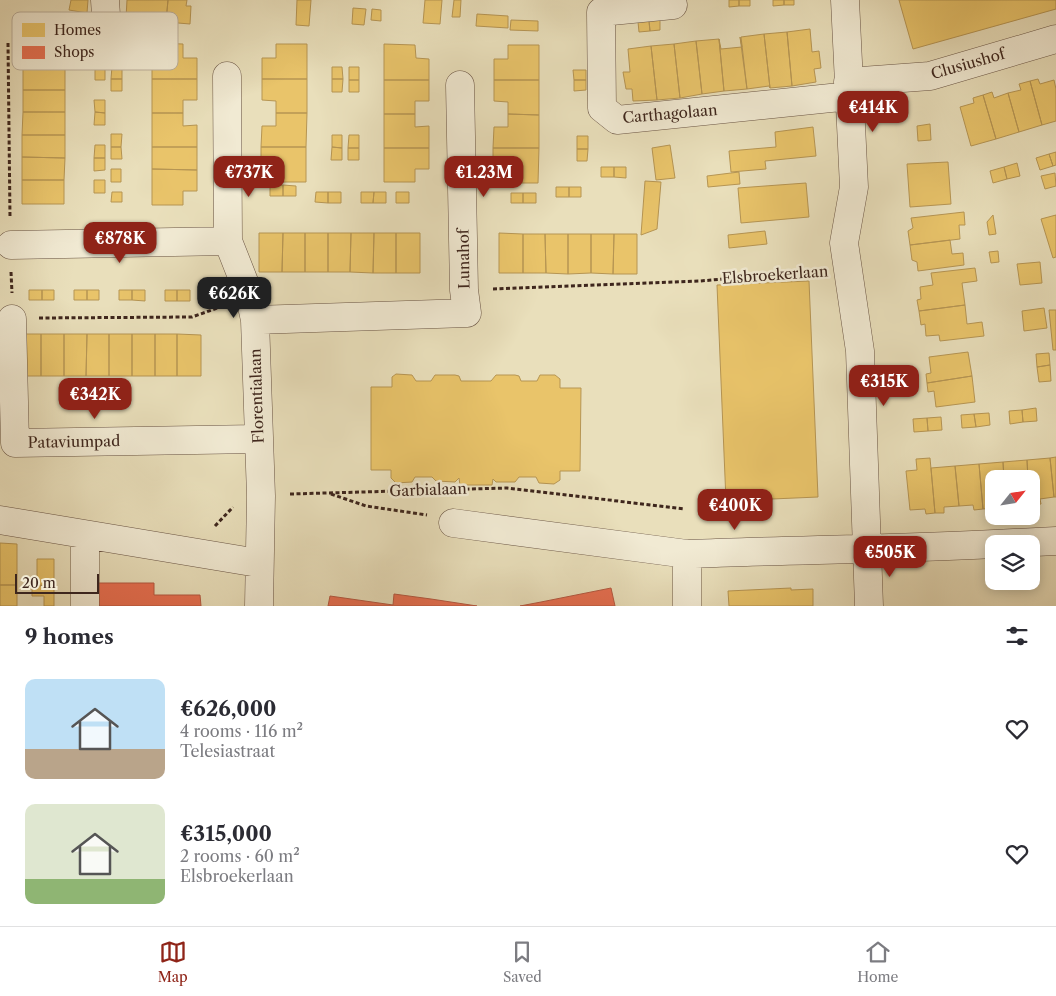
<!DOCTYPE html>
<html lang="en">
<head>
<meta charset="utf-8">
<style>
	:root { --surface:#fff; --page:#f7f7f7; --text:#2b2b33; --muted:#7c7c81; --line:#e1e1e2; --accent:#8f2418 }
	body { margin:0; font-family:"Libre Caslon Text",serif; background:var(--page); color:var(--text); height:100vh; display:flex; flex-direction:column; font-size:19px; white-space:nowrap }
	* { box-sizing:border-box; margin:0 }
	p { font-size:16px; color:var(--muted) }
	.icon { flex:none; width:28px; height:28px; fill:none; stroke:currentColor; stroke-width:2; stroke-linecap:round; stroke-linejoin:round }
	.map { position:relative; height:606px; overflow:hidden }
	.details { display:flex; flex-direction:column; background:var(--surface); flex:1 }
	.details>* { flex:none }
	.needle { width:32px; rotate:60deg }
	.buttons { position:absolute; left:985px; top:470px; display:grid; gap:10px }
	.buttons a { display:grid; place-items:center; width:55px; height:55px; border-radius:10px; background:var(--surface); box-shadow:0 2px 12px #0003; font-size:25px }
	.scale { position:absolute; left:15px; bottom:12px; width:84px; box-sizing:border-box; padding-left:5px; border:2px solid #3e261d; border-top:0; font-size:14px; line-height:18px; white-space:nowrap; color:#3e261d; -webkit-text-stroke:4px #f1ead3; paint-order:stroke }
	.price { position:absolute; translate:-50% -42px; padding:0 11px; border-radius:10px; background:var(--accent); color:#fff; font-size:16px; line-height:32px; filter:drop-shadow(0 1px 2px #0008) }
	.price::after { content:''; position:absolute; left:50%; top:30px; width:15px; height:11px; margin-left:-8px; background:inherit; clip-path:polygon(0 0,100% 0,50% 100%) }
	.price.current { background:#222; color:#fff }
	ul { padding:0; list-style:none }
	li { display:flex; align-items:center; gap:15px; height:125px; padding:0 25px }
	li span { display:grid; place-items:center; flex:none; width:140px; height:100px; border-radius:10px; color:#555 }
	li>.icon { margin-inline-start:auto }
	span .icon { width:60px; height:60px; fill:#fffc; stroke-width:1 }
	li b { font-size:21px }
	h2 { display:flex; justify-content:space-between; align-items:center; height:60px; padding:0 25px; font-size:21px }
	.menu { display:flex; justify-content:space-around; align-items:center; height:70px; border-top:1px solid var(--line); background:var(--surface); font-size:14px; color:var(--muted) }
	.menu a { display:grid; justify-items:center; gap:2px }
	.menu .current { color:var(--accent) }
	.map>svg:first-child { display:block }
	.homes { fill:#e9c46a; stroke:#b69553 }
	.shops { fill:#e76f51; stroke:#b45941 }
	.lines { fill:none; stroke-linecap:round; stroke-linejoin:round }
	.minor-casing { stroke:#695444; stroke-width:29 }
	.path { stroke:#3e261d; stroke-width:3; stroke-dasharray:4 2.5; stroke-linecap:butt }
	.minor { stroke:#f1ead3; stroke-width:28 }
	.labels { text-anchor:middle; stroke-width:5; stroke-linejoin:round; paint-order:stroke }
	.street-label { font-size:15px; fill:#3e261d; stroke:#f1ead3 }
	.key { fill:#f1ead3; stroke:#bbaf9c; stroke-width:1 }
	.key-label { font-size:14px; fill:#3e261d }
</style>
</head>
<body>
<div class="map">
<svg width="1056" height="606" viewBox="0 0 1056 606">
	<rect width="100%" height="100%" fill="#e9dfbb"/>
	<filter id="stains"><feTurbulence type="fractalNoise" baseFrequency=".004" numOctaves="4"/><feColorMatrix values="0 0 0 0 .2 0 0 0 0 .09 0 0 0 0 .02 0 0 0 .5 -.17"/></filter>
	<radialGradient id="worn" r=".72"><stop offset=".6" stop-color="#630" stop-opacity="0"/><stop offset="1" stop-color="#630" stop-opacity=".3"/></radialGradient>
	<path class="homes" d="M71,0H88L87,13L69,10Z
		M127,0H168L166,21L126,18Z
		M168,0H187L186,6H191L190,24L166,22Z
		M297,0H311L309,26L296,25Z
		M425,0H442L440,24L423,23Z
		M454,0H461L460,17H452Z
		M729,0H739V6L729,7Z
		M739,0H750V6H739Z
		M773,0H784V5L773,6Z
		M784,0H794V5H784Z
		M899,0H1056V9L913,49Z
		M353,8L366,9L364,25L352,24Z
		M372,9L381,10V21L371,20Z
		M477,14L508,16V28L476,26Z
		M511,20L538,21V31L510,30Z
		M660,20V30L650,31L649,21Z
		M649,21L650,31L639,32L638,22Z
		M810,29L812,52L819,51L821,68L814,69L816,82L792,86L787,32Z
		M787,32L792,86L770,88L764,34Z
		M764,34L770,88L769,86L747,89L741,37Z
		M740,37L747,89L724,91L719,39L721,49L742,47Z
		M719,39L724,91L702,94L696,41Z
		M696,41L702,94L680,98L674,44Z
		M152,43L183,44V58H197V79H152Z
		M276,44H307V79H262V58H276Z
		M384,44L415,45L416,58L429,59V80H384Z
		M674,44L680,98L657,100L651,46Z
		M508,45H539V80H494V59H508Z
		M651,46L657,100L633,101L632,89H626L623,72H630L628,49Z
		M112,66H122V79H111Z
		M23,67H65V90H23Z
		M95,67H105V80H95Z
		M332,67H342L343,79H332Z
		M349,67H359V80H349Z
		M573,70H586V80H574Z
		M111,79H122V91H111Z
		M152,79H197V100H183V113H152Z
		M262,79H307V113H276V101L262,100Z
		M332,79H343L342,92H332Z
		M1038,79L1040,84L1054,80L1056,89V121L1042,125L1030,81Z
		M349,80H359V92H349Z
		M384,80H429V101H415V114H384Z
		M494,80H539V115L508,114V102L494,101Z
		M574,80H586V90L574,91Z
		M1030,81L1042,125L1019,132L1008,93L1021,90L1019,84Z
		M23,90H65V112H23Z
		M992,92L994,98L1008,93L1019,132L996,139L983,95Z
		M983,95L996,139L971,146L960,107L974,103L973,98Z
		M94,100H105V113L95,112Z
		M23,112H65V135H22Z
		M95,112L105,113V125H94Z
		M152,113H183V126L197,125V147H152Z
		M276,113H307L306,147H261L262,126H276Z
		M384,114H415V127L429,126V148H384Z
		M508,114L539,115V148H493L494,127H508Z
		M930,124L931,140L918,141L917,126Z
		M813,127L816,156L765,161L766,169L731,172L729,151L776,147L775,132Z
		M111,134H122L121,147H111Z
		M22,135H65V158L22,157Z
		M332,135H342V148L332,147Z
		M349,135H359V148H348Z
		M577,136H588V149H577Z
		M95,145H105V158H94Z
		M670,145L675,178L656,180L652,148Z
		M111,147H121L122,159H111Z
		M152,147H197V170L152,169Z
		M261,147H306V182H275V169L261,168Z
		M332,147L342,148V160H331Z
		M348,148H359V160H348Z
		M384,148H429V169H415V182H384Z
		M493,148H539L538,183H508L507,170L493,169Z
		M577,149H588L587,161H577Z
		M1056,152V165L1053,166L1049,154Z
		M1049,154L1053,166L1040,170L1036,158Z
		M22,157L65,158L64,180H22Z
		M94,158H105V170L94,171Z
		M948,162L951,204L910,207L907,164Z
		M1017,163L1020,176L1007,179L1004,167Z
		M601,167H614V177H601Z
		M614,167H626V178L614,177Z
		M1004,167L1007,179L993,183L990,171Z
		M111,169H121V182H111Z
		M152,169L197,170V191H183V205H152Z
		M739,172L740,184L708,187L707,176Z
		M1055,173L1056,186L1045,189L1041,176Z
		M22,180H64V204H22Z
		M94,180H105V193H94Z
		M645,181L661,182L657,229L641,235Z
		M806,183L809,217L741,223L738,188Z
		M283,185L296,186V196H283Z
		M283,185V196H270V186Z
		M556,187H569V197H556Z
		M569,187H581V197H569Z
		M112,192H122V202H111Z
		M316,192H328V203L315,202Z
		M328,192H341V203H328Z
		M361,192H374L373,203H361Z
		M374,192H386V203H373Z
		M396,192H409V203H396Z
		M511,193H523V203H511Z
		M523,193H536V203H523Z
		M964,212L965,225H959L960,239L910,245L908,231L913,228L911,218Z
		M993,215L996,234L989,235L987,222Z
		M1056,215V257L1053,258L1041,219Z
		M765,231L767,244L729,248L728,235Z
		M259,233H283L282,272H259Z
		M283,233H305V272H282Z
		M305,233H328V272H305Z
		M328,233H351L350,272H328Z
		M351,233H374L373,273L350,272Z
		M374,233H396V273H373Z
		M396,233H420V273H396Z
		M499,233L523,234V273H499Z
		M523,234H545L546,273H523Z
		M545,234H568V274L546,273Z
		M568,234H591V273L568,274Z
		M591,234H614L613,274L591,273Z
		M614,234H637V274H613Z
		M950,240L952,254L963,253L964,265L918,271L917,262L912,260L910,245Z
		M998,251L999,262L991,263L989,252Z
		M1040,262L1042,283L1020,285L1017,264Z
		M975,268L977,281L962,283L965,305L919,311L917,300L921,299L920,287L933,285L931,273Z
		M809,281L818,497L726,501L717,285Z
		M29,290H42V300H29Z
		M42,290H54V300H42Z
		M74,290H87V300H74Z
		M87,290H99V300H87Z
		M119,290H132V300H119Z
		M132,290H145V301L132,300Z
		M165,290H177V301H165Z
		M177,290H190V301H177Z
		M965,305L967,324L982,322L984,336L940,341L939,335L926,336L925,324L921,325L919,311Z
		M1044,308L1047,328L1024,331L1022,311Z
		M1049,310H1056V350H1053Z
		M17,334H41V376H17Z
		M41,334H64V376H41Z
		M64,334H87L86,376H64Z
		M87,334H109V376H86Z
		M109,334H132V376H109Z
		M132,334H155V376H132Z
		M155,334H177V376H155Z
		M177,334L201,335V376H177Z
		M968,352L972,376L927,383L926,374L931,373L929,357Z
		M1049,353L1050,365L1037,367L1036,354Z
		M1050,365L1051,381L1039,382L1037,367Z
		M396,374L412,375L416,381H431L435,375H455L459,376L461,381H491L496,375H515L519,376L521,381H537L540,375H555L560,379V388H581L580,471H560V480L554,484L539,483L536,477H519L515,482H496L493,479L492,485H460L459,478L455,482L436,481L432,477H415L412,482L396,483L391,478V470H371V387H392V377Z
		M972,376L975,402L936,407L934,391L928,392L927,383Z
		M1036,408L1037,421L1023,422L1022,410Z
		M1022,410L1023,422L1010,424L1009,411Z
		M989,413L990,425L976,427L974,414Z
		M974,414L976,427L962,428L961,415Z
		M941,417L942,430L928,431L927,418Z
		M927,418L928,431L914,432L913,419Z
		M1056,457V497H1054L1050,458Z
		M930,458L935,513L926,514L925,509L910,510L906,471L917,470L916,459Z
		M1050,458L1054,497L1040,499L1041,504L1031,505V479H1028L1027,460Z
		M1027,460L1028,479H1004L1003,462Z
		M1003,462L1004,479H994L993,508L983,509L979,464Z
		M979,464L983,509L974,510L973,505L959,506L955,466Z
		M955,466L959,506L944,507V513H935L931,468Z
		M0,543L17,544V585H0Z
		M37,559H54V586L37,585Z
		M0,585H17V606H0Z
		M32,586H54V606H44V596H32Z
		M791,588V590L813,589V606H729L728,591Z"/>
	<path class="shops" d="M96,583H154V595H200L201,606H96Z
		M611,588L615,606H520L541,602Z
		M394,594L431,599L477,606H328L330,596L393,605Z"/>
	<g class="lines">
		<defs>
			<path id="minor" d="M105,0L107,31
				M845,0L854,187L844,243L860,351L869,606
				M673,5L601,12L602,108L617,120L850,96
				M227,76L228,241L250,297L255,320
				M848,82L930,76L1056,39
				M11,245L228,241
				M12,319L15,443L259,439
				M0,520L258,563
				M453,523L687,554
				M994,544L1056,541
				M85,606V535
				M259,606L261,496L255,320L467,313L464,290L460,85
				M687,606V554C789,550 891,549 994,544"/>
		</defs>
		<use href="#minor" class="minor-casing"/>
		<path class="path" d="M8,43L10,218
			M11,272L12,293
			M493,289L700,281L821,271
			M39,318L192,317L223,306
			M290,494L507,488L685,509
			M331,494L366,506L427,515
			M215,526L233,507"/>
		<use href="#minor" class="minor"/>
	</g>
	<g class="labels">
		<g class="street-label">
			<text transform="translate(968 64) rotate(-16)" y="5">Clusiushof</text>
			<text transform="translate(670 114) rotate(-5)" y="5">Carthagolaan</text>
			<text transform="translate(464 259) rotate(-91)" y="5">Lunahof</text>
			<text transform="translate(775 275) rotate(-4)" y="5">Elsbroekerlaan</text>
			<text transform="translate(257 396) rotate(-92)" y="5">Florentialaan</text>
			<text transform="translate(74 442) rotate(-1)" y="5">Pataviumpad</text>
			<text transform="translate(428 490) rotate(-2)" y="5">Garbialaan</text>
		</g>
	</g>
	<rect x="12" y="12" width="166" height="58" rx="8" class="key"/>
	<rect x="22" y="23" width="23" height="14" fill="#e9c46a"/>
	<rect x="22" y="46" width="23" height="13" fill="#e76f51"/>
	<g class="key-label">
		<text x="54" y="35">Homes</text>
		<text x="54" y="57">Shops</text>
	</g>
	<rect width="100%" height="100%" filter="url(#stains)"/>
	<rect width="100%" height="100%" fill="url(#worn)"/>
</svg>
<div class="buttons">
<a><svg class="needle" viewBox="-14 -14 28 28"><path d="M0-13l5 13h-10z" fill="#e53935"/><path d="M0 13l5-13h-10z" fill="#7c7c81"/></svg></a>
<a><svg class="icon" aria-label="layers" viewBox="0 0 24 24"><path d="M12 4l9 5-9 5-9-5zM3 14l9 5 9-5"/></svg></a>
</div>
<div class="scale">20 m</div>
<b class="price" style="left:873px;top:133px">€414K</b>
<b class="price" style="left:249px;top:198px">€737K</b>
<b class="price" style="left:484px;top:198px">€1.23M</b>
<b class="price" style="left:120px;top:264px">€878K</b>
<b class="price current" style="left:234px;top:319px">€626K</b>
<b class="price" style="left:884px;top:407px">€315K</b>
<b class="price" style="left:95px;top:420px">€342K</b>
<b class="price" style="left:735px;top:531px">€400K</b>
<b class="price" style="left:890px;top:578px">€505K</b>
</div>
<section class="details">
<h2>9 homes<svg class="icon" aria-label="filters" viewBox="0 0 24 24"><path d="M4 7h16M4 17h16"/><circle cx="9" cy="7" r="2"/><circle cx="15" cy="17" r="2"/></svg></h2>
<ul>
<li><span style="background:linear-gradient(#bfe0f5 70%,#b9a48a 0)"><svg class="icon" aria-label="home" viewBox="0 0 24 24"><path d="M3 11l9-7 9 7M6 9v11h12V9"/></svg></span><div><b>€626,000</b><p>4 rooms · 116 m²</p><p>Telesiastraat</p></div><svg class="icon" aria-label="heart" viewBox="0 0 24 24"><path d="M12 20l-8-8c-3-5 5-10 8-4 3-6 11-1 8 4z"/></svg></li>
<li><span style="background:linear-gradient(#dfe7d0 75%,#8fb573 0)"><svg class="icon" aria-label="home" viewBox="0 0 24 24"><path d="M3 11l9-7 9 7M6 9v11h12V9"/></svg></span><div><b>€315,000</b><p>2 rooms · 60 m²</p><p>Elsbroekerlaan</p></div><svg class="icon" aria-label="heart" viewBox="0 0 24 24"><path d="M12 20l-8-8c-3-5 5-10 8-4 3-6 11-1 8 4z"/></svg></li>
</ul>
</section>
<nav class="menu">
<a class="current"><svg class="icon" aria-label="map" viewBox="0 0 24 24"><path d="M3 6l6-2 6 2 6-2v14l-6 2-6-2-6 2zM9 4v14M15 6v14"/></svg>Map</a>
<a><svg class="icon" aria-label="saved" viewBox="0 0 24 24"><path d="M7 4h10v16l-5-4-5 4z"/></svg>Saved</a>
<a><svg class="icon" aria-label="home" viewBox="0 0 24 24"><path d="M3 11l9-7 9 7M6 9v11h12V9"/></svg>Home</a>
</nav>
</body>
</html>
